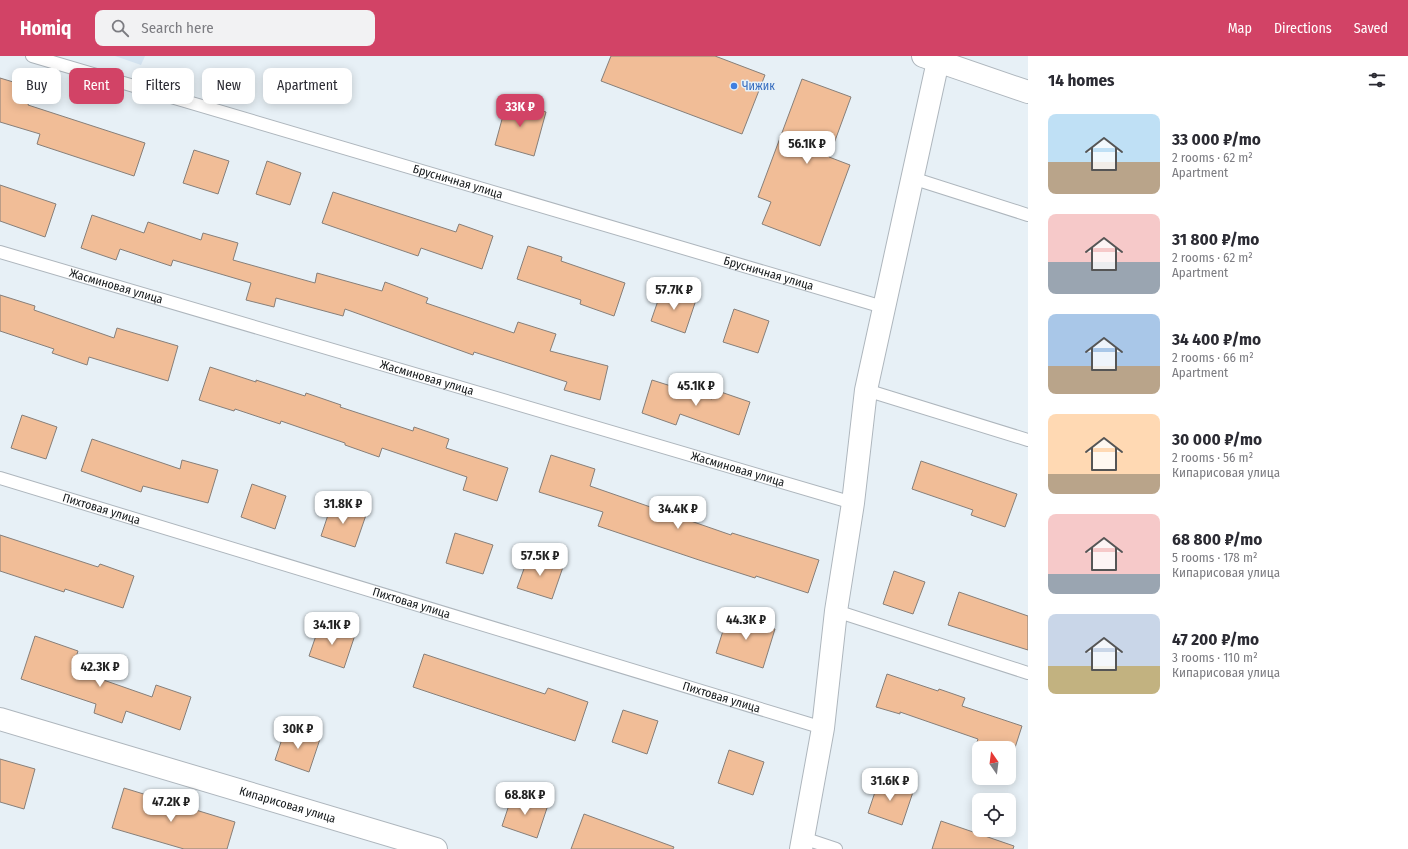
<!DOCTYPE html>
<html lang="en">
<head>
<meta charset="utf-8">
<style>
	:root { --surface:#fff; --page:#f2f2f3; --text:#2b2b33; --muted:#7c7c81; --accent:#d24366 }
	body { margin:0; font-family:"Fira Sans Condensed",sans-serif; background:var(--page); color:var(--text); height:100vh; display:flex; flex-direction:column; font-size:15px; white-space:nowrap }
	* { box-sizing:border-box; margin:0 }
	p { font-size:13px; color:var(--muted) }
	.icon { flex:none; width:22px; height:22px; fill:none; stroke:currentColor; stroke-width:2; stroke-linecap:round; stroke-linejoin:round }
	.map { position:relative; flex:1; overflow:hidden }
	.sheet { display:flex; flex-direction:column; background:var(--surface); width:380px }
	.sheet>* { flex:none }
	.banner { position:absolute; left:12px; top:12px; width:380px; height:36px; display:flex; gap:8px }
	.needle { width:26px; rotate:346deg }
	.tools { position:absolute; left:972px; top:685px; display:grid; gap:8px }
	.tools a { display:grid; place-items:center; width:44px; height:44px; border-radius:8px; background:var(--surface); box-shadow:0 2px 10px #0003; font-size:20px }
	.price { position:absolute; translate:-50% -34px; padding:0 9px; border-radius:8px; background:#fff; color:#222; font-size:13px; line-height:26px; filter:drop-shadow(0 1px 2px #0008) }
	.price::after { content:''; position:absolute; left:50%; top:24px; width:12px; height:9px; margin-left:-6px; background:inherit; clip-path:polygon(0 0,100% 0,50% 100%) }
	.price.active { background:var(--accent); color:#fff }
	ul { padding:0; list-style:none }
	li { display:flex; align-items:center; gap:12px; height:100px; padding:0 20px }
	li span { display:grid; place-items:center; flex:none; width:112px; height:80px; border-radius:8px; color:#555 }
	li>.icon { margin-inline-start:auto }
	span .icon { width:48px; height:48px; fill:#fffc; stroke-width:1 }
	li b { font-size:17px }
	h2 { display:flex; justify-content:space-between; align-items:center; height:48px; padding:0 20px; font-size:17px }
	.pill { padding:0 14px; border-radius:8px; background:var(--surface); box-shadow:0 2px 10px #0003; font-size:14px; line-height:36px }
	.pill.active { background:var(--accent); color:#fff }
	header { display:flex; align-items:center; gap:24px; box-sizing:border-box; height:56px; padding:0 20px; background:var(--accent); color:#fff }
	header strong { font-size:19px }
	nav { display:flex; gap:22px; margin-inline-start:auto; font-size:14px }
	.search { width:280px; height:36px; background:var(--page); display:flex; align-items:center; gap:10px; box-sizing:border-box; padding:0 14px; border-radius:8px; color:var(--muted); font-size:15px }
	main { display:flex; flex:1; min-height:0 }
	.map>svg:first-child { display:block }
	.built { fill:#d4e3f0 }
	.building { fill:#f1bd97; stroke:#877f79 }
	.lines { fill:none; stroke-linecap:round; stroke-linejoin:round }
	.lane-casing { stroke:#aeb6bd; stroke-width:14 }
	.street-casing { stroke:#aeb6bd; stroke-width:24 }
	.secondary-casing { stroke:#aeb6bd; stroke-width:24 }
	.lane { stroke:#fff; stroke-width:12 }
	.street { stroke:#fff; stroke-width:22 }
	.secondary { stroke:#fff; stroke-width:22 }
	.shop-dot { fill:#3f7fe0; stroke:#e7f0f6; stroke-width:1.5 }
	.labels { text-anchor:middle; stroke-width:3; stroke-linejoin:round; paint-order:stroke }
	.shop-label { font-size:12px; fill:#366cbe; stroke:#e7f0f6; text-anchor:start }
	.street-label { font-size:12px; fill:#14181a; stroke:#e7f0f6 }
</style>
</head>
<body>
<header>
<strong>Homiq</strong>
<div class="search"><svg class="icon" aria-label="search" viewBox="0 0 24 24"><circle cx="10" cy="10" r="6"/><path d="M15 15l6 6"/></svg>Search here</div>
<nav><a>Map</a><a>Directions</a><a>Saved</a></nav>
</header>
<main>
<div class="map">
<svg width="1028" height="793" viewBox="0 0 1028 793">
	<rect width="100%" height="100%" fill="#e7f0f6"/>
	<path class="built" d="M115,0H145L141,9Z"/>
	<path class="building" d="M611,0H715L765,19L742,78L601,25Z
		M0,22L33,32L28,49L145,87L134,120L37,88L40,78L0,66Z
		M802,23L851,41L829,101L850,109L820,190L762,168L771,146L758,141Z
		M507,45L546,56L534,100L495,89Z
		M194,94L229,105L218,138L183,127Z
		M267,105L301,117L290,149L256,138Z
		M0,129L56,148L45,181L0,165Z
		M333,136L456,176L459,168L493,180L482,213L421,192L418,200L322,167Z
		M92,159L144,177L148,166L201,184L203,177L238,187L233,204L315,227L317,217L382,235L385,226L428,242L426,247L514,277L518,266L556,278L550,295L608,310L600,344L564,334L567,326L474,296L473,299L345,253L343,260L276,242L274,251L246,244L251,227L173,204L171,210L120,193L116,204L81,192Z
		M528,190L562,201L561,205L625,227L614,260L580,248L581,244L517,223Z
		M662,233L696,244L685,277L651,265Z
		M0,239L35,250L34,254L114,282L117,272L178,290L168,325L89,301L87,309L52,297L54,293L0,275Z
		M734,253L769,265L758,297L723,286Z
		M210,311L256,326V324L305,340L306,337L341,349L340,351L413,375L414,371L449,383L446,392L508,412L497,445L463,434L467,421L382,392L379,401L345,389V387L281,365L280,368L235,353L234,355L199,344Z
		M652,324L712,343L715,334L750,346L739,379L680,358L676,369L642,357Z
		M22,359L57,371L46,403L11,392Z
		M92,383L180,413L182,404L218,414L208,447L143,430L141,436L81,415Z
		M551,399L595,413L590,430L731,479L732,477L819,504L808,537L756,520L755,522L699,504L598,470L603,456L539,436Z
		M921,405L1017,438L1005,471L971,459L973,454L912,433Z
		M252,428L286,440L275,473L241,461Z
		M332,447L366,459L355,491L321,480Z
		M455,477L493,489L483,518L446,507Z
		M0,479L98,511L100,508L134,520L123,552L65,533L64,536L0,515Z
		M529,499L563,511L552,543L517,532Z
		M894,515L925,526L913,558L883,548Z
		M959,536L1028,560V594L948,569Z
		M728,559L775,573L763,612L716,597Z
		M320,568L355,579L344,612L309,600Z
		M35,580L78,595L72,613L152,641L156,629L191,641L180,674L126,655L122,667L94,657L96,648L21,623Z
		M424,598L545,638L548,632L588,646L575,685L413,631Z
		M887,618L938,635L939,633L965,642L962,650L1022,670L1011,704H1009V692H979V694L975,692L978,683L900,656V658L876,651Z
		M623,654L658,665L647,698L612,686Z
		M286,671L320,683L309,716L275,704Z
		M729,694L764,706L753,739L718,727Z
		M0,703L35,713L24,753L0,746Z
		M879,724L913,736L902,769L868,757Z
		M124,732L235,766L227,793H184L112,772Z
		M513,737L548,749L537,782L502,770Z
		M584,758L674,791L673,793H571Z
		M941,765L1014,790L1013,793H932Z"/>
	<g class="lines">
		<defs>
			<g id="lane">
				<path id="s1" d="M32,0L883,251"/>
				<path d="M912,122L1028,159"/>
				<path id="s2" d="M0,196L853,447"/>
				<path d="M866,334L1028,384"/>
				<path id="s3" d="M0,422L823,672"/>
				<path d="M836,555L1028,617"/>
				<path d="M803,782L836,793"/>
			</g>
			<g id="street">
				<path id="s4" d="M0,663L436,793"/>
				<path d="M801,793L823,672L836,555L853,447L866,334L938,5"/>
			</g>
			<path id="secondary" d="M923,0L1028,36"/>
		</defs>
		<use href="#lane" class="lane-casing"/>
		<use href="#street" class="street-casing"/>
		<use href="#secondary" class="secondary-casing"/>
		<use href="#lane" class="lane"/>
		<use href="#street" class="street"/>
		<use href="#secondary" class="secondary"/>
	</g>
	<circle class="shop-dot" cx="734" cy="30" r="4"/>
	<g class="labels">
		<g class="shop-label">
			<text x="742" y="34">Чижик</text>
		</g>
		<g class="street-label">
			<text dy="4" stroke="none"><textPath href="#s1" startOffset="444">Брусничная улица</textPath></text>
			<text dy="4" stroke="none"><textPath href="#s1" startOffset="768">Брусничная улица</textPath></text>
			<text dy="4" stroke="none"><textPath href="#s2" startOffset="121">Жасминовая улица</textPath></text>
			<text dy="4" stroke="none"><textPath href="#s2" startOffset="445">Жасминовая улица</textPath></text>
			<text dy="4" stroke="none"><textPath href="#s2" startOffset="769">Жасминовая улица</textPath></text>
			<text dy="4" stroke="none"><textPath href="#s3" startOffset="106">Пихтовая улица</textPath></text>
			<text dy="4" stroke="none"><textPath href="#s3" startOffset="430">Пихтовая улица</textPath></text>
			<text dy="4" stroke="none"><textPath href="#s3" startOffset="754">Пихтовая улица</textPath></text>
			<text dy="4" stroke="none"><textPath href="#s4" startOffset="300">Кипарисовая улица</textPath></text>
		</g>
	</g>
</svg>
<div class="tools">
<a><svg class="needle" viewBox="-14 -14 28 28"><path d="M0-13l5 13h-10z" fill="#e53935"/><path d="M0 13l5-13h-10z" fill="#7c7c81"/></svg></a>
<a><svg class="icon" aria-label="locate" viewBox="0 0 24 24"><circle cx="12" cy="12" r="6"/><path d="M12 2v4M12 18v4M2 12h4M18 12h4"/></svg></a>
</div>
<b class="price active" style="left:520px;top:72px">33K ₽</b>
<b class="price" style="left:807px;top:109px">56.1K ₽</b>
<b class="price" style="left:674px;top:255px">57.7K ₽</b>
<b class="price" style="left:696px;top:351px">45.1K ₽</b>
<b class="price" style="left:343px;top:469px">31.8K ₽</b>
<b class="price" style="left:678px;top:474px">34.4K ₽</b>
<b class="price" style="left:540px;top:521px">57.5K ₽</b>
<b class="price" style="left:746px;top:585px">44.3K ₽</b>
<b class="price" style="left:332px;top:590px">34.1K ₽</b>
<b class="price" style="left:100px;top:632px">42.3K ₽</b>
<b class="price" style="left:298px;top:694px">30K ₽</b>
<b class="price" style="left:890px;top:746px">31.6K ₽</b>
<b class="price" style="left:525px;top:760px">68.8K ₽</b>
<b class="price" style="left:171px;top:767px">47.2K ₽</b>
<div class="banner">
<a class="pill">Buy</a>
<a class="pill active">Rent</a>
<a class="pill">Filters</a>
<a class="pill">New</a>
<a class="pill">Apartment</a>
</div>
</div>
<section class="sheet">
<h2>14 homes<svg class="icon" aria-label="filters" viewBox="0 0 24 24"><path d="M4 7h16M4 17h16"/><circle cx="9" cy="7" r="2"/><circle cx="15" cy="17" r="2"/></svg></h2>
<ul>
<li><span style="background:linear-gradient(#bfe0f5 60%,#b9a48a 0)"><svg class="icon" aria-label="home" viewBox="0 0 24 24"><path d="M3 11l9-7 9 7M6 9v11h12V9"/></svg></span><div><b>33 000 ₽/mo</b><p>2 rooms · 62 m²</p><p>Apartment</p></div></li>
<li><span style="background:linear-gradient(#f6c9c9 60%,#9aa5b1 0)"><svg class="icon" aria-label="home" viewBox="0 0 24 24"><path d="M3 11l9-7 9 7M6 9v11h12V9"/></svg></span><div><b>31 800 ₽/mo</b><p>2 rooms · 62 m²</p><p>Apartment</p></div></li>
<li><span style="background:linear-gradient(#a9c7e8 65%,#b9a48a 0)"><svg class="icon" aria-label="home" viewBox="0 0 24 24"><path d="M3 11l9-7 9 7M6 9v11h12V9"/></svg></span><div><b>34 400 ₽/mo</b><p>2 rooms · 66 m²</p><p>Apartment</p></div></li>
<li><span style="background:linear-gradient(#ffd9b3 75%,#b9a48a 0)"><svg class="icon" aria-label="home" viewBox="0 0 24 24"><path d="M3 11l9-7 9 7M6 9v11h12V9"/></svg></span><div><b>30 000 ₽/mo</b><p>2 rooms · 56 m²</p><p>Кипарисовая улица</p></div></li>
<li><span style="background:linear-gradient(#f6c9c9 75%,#9aa5b1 0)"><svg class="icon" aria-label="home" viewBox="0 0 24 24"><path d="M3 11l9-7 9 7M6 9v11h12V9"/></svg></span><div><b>68 800 ₽/mo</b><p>5 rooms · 178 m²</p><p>Кипарисовая улица</p></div></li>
<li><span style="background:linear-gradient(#c9d6e8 65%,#c2b280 0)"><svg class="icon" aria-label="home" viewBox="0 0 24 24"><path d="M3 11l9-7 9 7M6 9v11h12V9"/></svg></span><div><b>47 200 ₽/mo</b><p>3 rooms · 110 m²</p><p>Кипарисовая улица</p></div></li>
</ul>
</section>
</main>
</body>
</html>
